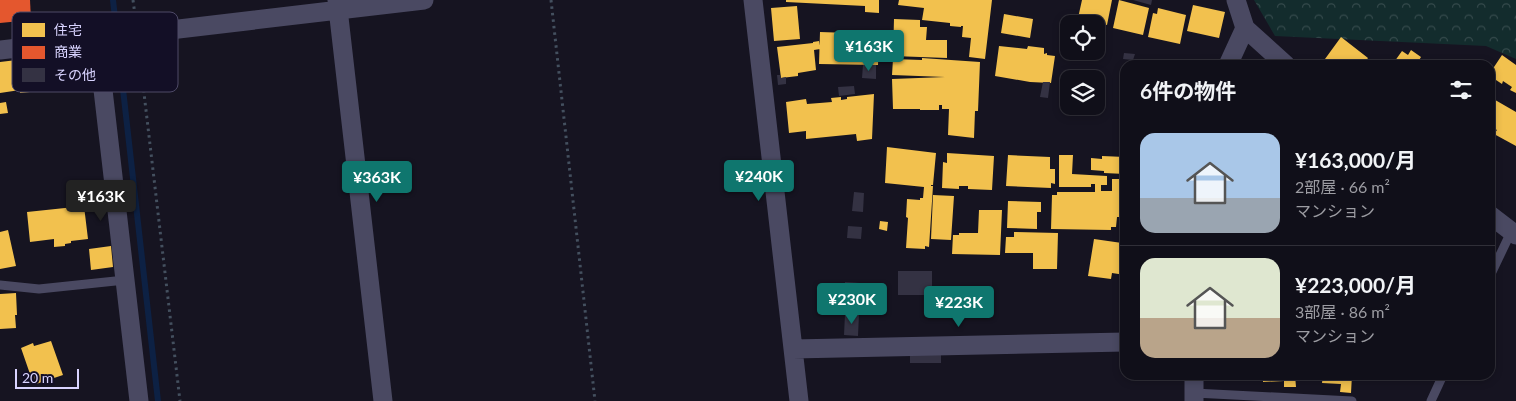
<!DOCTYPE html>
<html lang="ja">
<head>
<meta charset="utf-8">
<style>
	:root { --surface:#100f19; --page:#1e1d26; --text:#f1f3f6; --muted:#9c9ca2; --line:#302f38; --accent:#0f766e }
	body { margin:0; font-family:Lato,"Noto Sans JP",sans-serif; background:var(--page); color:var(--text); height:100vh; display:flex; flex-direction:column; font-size:19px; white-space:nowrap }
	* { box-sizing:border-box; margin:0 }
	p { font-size:16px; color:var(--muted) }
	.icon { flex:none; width:28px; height:28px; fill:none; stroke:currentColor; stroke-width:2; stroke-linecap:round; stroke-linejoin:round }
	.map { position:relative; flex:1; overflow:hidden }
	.side { position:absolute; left:1120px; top:60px; width:375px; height:320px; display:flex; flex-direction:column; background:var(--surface); border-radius:15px; box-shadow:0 2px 8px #0003,0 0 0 1px var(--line) }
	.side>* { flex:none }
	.tools { position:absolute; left:1060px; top:15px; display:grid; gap:10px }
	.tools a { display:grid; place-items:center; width:45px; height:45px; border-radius:10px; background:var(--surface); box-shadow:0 2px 8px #0003,0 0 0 1px var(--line); font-size:25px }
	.scale { position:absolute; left:15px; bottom:12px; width:64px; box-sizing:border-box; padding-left:5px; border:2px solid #d9d4ff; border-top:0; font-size:14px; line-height:18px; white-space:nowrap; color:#d9d4ff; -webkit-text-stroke:4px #130f26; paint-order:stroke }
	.price { position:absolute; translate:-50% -42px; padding:0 11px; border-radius:5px; background:var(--accent); color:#fff; font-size:16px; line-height:32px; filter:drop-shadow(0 1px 2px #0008) }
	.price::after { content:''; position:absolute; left:50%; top:30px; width:15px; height:11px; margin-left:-8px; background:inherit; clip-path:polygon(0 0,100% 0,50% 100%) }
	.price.current { background:#222; color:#fff }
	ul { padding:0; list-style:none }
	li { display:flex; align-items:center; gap:15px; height:125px; padding:0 20px }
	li+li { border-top:1px solid var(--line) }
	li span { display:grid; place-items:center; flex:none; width:140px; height:100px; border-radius:15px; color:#555 }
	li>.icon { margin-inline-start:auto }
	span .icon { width:60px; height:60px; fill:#fffc; stroke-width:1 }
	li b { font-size:21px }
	h2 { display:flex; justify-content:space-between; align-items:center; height:60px; padding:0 20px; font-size:21px }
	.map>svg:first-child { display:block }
	.forest { fill:url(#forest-crowns) }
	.homes { fill:#f2c14e }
	.shops { fill:#e4572e }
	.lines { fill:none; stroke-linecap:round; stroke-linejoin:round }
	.stream { stroke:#0d2144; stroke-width:6 }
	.building { fill:#343243 }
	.path { stroke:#44505f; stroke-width:3; stroke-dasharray:2.5 4; stroke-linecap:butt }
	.lane { stroke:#4a4962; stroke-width:9 }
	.street { stroke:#4a4962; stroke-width:19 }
	.key { fill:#130f26; stroke:#4e4a67; stroke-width:1 }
	.key-label { font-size:14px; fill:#d9d4ff }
</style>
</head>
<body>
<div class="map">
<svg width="1516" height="401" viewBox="0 0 1516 401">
	<defs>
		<pattern id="forest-crowns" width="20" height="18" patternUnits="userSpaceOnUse" patternTransform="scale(1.25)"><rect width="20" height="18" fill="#132c2d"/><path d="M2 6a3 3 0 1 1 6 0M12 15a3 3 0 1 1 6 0" fill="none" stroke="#354a4c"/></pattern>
	</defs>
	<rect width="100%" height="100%" fill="#161421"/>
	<path class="forest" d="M1254,0H1516V59L1486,46L1275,36Z"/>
	<path class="homes" d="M786,0H879V13L865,12V6L786,2Z
		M899,0H992L985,59L969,57L971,38L962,37L963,26H961V27L950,26V23L922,20L924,8L898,5Z
		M1082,0H1112L1107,25L1078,18Z
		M1119,0L1149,8L1143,35L1113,28Z
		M1193,5L1225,12L1219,38L1187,31Z
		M797,6L800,39L774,41L771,8Z
		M1158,8L1186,15L1180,44L1148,37L1153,13L1157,14Z
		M1004,14L1033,19L1030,38L1001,33Z
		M894,19L920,20V27H927L926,40H947V58L893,56Z
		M820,32L879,34L878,65L819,64Z
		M1341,37L1368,58L1363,65H1333L1325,59Z
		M819,41L820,49L814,50L816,70L798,73V76L781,78L777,47L813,43V42Z
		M999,46L1027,49L1028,46L1044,48V54L1047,53V55L1055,56L1051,83L1030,82L995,76Z
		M1411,50L1421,57L1418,62L1422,65H1392L1402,51L1408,55Z
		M38,55V60H41L42,67L47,66L49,87L40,88V91L20,93V90L0,93V62L25,59L24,57Z
		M1502,55L1516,65V93L1510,90L1512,87L1503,81L1502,84L1490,76V73Z
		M922,58L980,62L978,111H975L974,138L948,135L949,109H942V105H939V110H920V104V109H893L892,79L945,77L892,75L893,59L922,60Z
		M874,94L872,139L857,141L856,134L806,139V131L789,133L786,102L806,99L807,104L832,102L831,98L841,97V100L847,99V97Z
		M1490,97L1516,112V146L1494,134L1497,130L1490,126Z
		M6,102L8,113L0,114V103Z
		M887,147L936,153L933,185H931V186H933L929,247L925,246V249L906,248L908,218L906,217L907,199L920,200V198H923L924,187L885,183Z
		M947,153L994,156L992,190L968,189V186H959V189L942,188L943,162L947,163Z
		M1008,155L1050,157V169H1055V184L1051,183V188L1006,186Z
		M1059,155H1073L1072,174L1107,176V185H1101V191H1112V179H1125V217H1117L1116,227H1111V230L1051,229L1052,195H1057V192H1095V184H1091V187H1059Z
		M1102,156L1125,157V174L1104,173V171L1091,170V158L1102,159Z
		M933,195L954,196L951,240L931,239Z
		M1008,201L1041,202V212H1037V229L1007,228Z
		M84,206L88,239L71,241V243L65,244V246L54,247V239L30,242L27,212Z
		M979,210H1002L1000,255L952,254L953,235H959V233H978Z
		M880,221L888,222L887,231L879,229Z
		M8,230L16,266L0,269V232Z
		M1014,232L1058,233L1057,269H1033V253H1005L1006,237H1014Z
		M1122,236H1125V275L1112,273L1111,279L1088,276L1094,239L1122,243Z
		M111,246L113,267L91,270L89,249Z
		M16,293L17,315H15L16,328L0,329V294Z
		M51,341L63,375L36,384L33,373L30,374L21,348L33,343L34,346Z
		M1263,375H1295L1296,387H1284V381L1263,382Z
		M1323,375H1352L1351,393L1340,392L1341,384L1322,383Z"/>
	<path class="shops" d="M0,0H30L31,20L0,23Z"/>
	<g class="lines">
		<path class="stream" d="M113,0L158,401"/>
	</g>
	<path class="building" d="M1133,0H1152L1151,5Z
		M1124,53L1135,54L1133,60L1123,59Z
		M863,65H876V79L862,78Z
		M777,75H780L781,78L786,77V84L778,85Z
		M1043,82H1050L1048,98L1040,97Z
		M854,86L855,94L839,96L838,87Z
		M854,192L864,193L863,212L852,211Z
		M848,226L862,227L861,239L847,238Z
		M898,271H932V295H898Z
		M845,282L860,283V291L844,290Z
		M845,314H859L858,336L844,335Z
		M910,354H941V363H910Z"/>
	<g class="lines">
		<path class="path" d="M133,0L135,15
			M551,0L595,401
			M142,51V76L180,401"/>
		<path class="lane" d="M1490,276L1511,232
			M0,285L39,289L125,280
			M1194,393L1352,401
			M1431,401L1443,375"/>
		<path class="street" d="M337,0L383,401
			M753,0L799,401
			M1236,0L1245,28L1286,65
			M97,38L139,401
			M0,50L424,0
			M1228,65L1245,28
			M1490,215L1516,235
			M793,349L1125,342
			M1194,375V401"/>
	</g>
	<rect x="12" y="12" width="166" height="80" rx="8" class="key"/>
	<rect x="22" y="23" width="23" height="14" fill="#f2c14e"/>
	<rect x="22" y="46" width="23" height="13" fill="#e4572e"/>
	<rect x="22" y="68" width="23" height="14" fill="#343243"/>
	<g class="key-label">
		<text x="54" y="35">住宅</text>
		<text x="54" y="57">商業</text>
		<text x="54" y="80">その他</text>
	</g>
</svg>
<div class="tools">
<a><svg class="icon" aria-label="locate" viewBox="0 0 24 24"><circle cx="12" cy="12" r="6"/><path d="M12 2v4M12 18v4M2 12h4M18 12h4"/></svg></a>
<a><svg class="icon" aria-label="layers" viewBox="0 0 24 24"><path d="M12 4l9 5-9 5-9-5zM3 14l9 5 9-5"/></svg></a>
</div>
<div class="scale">20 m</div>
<b class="price" style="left:869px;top:72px">¥163K</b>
<b class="price" style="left:759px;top:202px">¥240K</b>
<b class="price" style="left:377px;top:203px">¥363K</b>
<b class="price current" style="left:101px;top:222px">¥163K</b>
<b class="price" style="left:852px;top:325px">¥230K</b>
<b class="price" style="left:959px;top:328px">¥223K</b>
<section class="side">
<h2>6件の物件<svg class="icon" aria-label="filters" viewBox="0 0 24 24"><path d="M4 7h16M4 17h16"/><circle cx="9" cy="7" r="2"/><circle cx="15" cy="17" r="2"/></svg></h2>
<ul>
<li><span style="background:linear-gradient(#a9c7e8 65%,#9aa5b1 0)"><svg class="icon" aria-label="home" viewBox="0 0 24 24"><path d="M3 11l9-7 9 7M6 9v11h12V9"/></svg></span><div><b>¥163,000/月</b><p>2部屋 · 66 m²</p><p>マンション</p></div></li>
<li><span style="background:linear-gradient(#dfe7d0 60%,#b9a48a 0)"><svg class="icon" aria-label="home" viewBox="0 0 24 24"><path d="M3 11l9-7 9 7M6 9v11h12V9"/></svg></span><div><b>¥223,000/月</b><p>3部屋 · 86 m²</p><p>マンション</p></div></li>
</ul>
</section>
</div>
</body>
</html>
